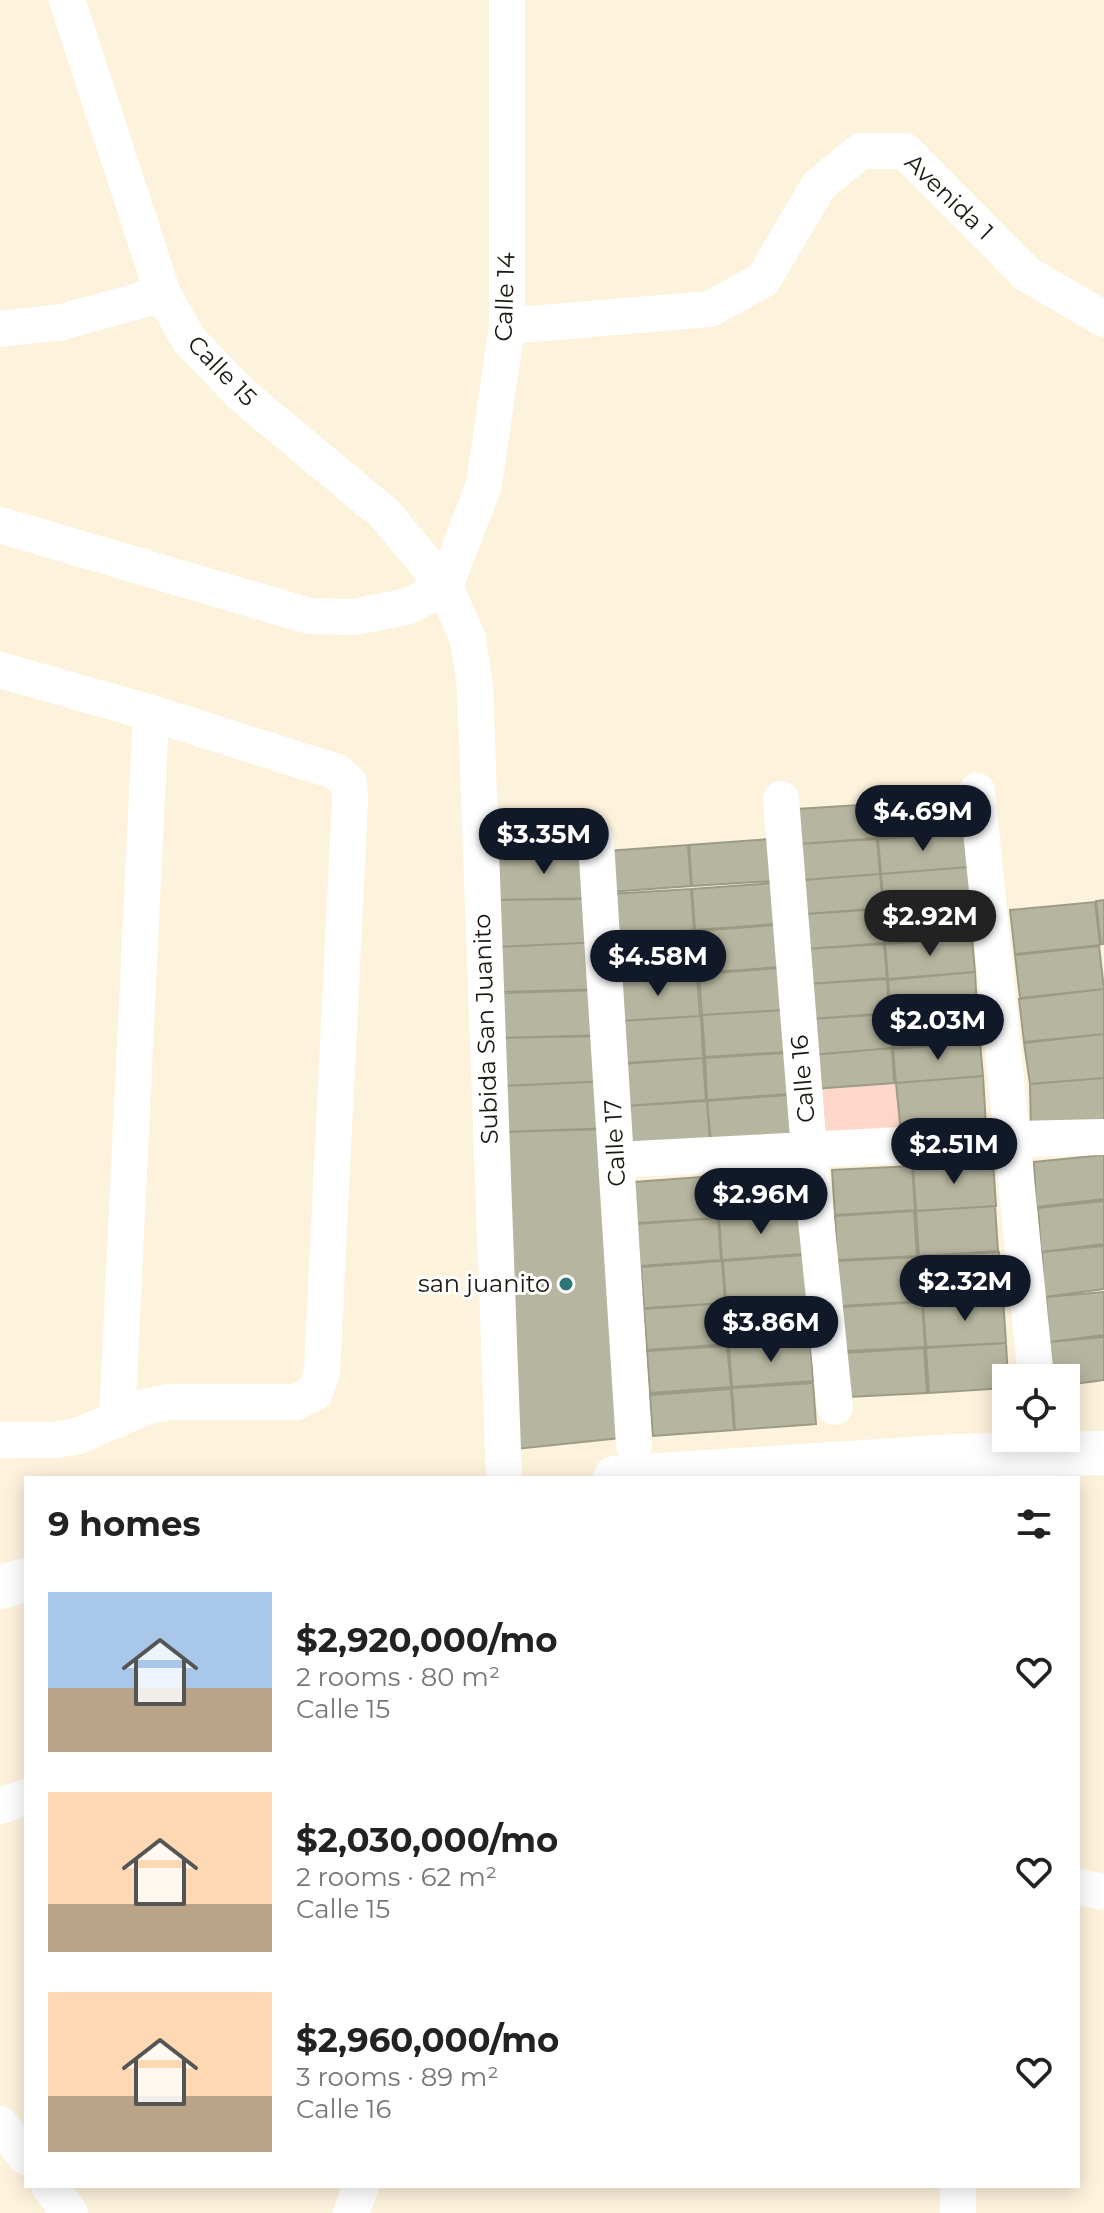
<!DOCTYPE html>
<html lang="en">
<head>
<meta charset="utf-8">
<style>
	:root { --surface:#fff; --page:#f6f6f6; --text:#222; --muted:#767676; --accent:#111827 }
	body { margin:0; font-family:Montserrat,sans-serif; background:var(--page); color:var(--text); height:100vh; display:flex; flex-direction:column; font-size:30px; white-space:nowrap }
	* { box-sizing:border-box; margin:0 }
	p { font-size:26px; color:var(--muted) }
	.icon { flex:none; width:44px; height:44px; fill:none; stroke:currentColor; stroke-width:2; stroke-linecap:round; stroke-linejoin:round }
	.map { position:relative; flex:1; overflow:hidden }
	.side { position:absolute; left:24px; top:1476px; width:1056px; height:712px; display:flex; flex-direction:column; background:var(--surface); border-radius:0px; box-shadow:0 4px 20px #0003 }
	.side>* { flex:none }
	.fabs { position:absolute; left:992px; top:1364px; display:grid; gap:16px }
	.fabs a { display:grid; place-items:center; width:88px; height:88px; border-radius:0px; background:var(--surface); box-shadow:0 4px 20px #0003; font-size:40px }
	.price { position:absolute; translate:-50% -68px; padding:0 18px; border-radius:28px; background:var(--accent); color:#fff; font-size:26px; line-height:52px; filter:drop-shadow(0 2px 4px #0008) }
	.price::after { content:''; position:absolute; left:50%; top:48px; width:24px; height:18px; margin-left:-12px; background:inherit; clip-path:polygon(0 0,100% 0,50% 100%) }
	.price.active { background:#222; color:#fff }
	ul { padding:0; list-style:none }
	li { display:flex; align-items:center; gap:24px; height:200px; padding:0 24px }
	li span { display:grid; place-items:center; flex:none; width:224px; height:160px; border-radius:0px; color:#555 }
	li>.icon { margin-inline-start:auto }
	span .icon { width:96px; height:96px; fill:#fffc; stroke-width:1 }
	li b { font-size:34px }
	h2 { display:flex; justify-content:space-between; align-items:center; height:96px; padding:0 24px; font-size:34px }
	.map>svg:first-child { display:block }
	.green { fill:#fdd7c9 }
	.building { fill:#b6b6a0; stroke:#9c9c86; stroke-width:2 }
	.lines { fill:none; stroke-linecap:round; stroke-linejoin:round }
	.minor { stroke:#fff; stroke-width:36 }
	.major { stroke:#fff; stroke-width:44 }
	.poi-dot { fill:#2c7675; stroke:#fff; stroke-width:3 }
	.labels { text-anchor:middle; stroke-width:6; stroke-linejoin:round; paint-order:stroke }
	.street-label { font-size:24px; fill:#1b1710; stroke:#fff }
	.poi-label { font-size:24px; fill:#1b1710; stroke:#fff; text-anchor:end }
</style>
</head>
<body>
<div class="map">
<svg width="1104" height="2213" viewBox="0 0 1104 2213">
	<rect width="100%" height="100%" fill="#fdf3dd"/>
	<path class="green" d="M896,1083L901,1133L819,1140L813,1089Z"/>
	<path class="building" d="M963,797L966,832L879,838L876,804Z
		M875,804L877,838L800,844L797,809Z
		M965,833L968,867L881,874L878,839Z
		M770,839L773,881L692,886L689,845Z
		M877,839L880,874L804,880L800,844Z
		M688,845L691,886L610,892L607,851Z
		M593,851L595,899L493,900L494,852Z
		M968,867L971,902L884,908L881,874Z
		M880,874L883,908L805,914L804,880Z
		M773,883L776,924L695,930L692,889Z
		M691,889L694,930L613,936L610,894Z
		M598,898L600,942L495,947L493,900Z
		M1104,900V944H1101L1096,901Z
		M1095,902L1100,945L1015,954L1010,910Z
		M970,903L973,937L886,943L883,909Z
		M882,909L884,943L806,949L805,914Z
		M776,925L780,967L699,973L695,931Z
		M694,931L697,973L616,978L613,937Z
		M972,938L975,972L888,979L885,944Z
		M600,942L604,989L497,992L495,947Z
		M884,944L887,978L808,984L806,949Z
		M1099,946L1104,989L1020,998L1015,955Z
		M779,968L783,1010L702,1015L699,974Z
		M975,972L977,1007L891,1013L888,980Z
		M697,974L700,1016L619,1021L616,979Z
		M887,979L889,1013L811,1019L808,984Z
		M1104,989V1034L1024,1042L1019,999Z
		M606,990L607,1035L500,1038L498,993Z
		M978,1007L980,1042L894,1048L890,1014Z
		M783,1010L786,1052L705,1057L702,1015Z
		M890,1014L892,1048L812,1055L811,1019Z
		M701,1016L703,1058L623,1063L620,1021Z
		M1104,1034V1078L1030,1084L1024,1043Z
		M607,1036L609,1081L502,1086L500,1038Z
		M980,1042L983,1076L896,1083L893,1049Z
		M892,1048L894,1083L813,1089L812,1055Z
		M785,1053L788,1094L707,1100L705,1058Z
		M703,1058L706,1100L625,1106L622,1064Z
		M983,1076L986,1126L901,1133L896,1083Z
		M1104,1078V1123L1031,1132L1030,1084Z
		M609,1081L613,1128L503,1132L502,1086Z
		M788,1095L792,1137L711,1143L707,1101Z
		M707,1101L710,1143L629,1148L626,1106Z
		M614,1129L630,1437L516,1449L503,1132Z
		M1104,1155V1199L1036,1207L1034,1162Z
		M993,1161L996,1206L916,1211L913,1166Z
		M912,1166L915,1210L835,1215L832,1170Z
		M797,1170L801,1212L719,1217L716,1176Z
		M715,1176L718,1218L637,1223L634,1182Z
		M1104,1201V1244L1041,1252L1038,1208Z
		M995,1206L998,1251L919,1256L916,1211Z
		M914,1211L917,1256L837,1260L835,1216Z
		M800,1213L803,1254L722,1260L719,1218Z
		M718,1218L721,1260L640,1266L637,1224Z
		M1104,1246V1289L1044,1297L1042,1252Z
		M999,1252L1002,1297L922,1302L920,1257Z
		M804,1255L807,1297L726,1303L723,1261Z
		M918,1257L921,1301L841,1306L838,1261Z
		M722,1261L725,1303L644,1308L641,1267Z
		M1104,1292V1335L1049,1342L1046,1297Z
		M807,1297L810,1339L730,1344L727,1303Z
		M1003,1298L1006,1343L926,1347L923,1303Z
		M922,1302L925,1347L845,1351L842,1307Z
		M725,1303L728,1344L647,1350L644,1309Z
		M1104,1337V1380L1066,1385V1378H1052L1049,1342Z
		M810,1340L813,1381L732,1387L729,1346Z
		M1006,1343L1008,1378H1006V1388L929,1393L926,1348Z
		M727,1346L731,1387L650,1393L647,1351Z
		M924,1348L927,1393L848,1397L845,1353Z
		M813,1383L816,1424L735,1430L732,1388Z
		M731,1389L734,1430L653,1436L650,1395Z"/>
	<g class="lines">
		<path class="minor" d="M67,0L163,294L189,340L242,395L384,513L445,586L468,639L475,687L504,1478
			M507,326L710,309L763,280L819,185L861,151H905L1027,274L1104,319
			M0,329L62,322L163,294
			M0,525L309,616L355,617L409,606L445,586
			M445,586L484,485L507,326V0
			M0,670L151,713L337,772L349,783L350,801L322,1372L315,1393L296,1402H171L148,1406L78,1436L55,1440H0
			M977,791L1036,1378
			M781,799L809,1150L835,1407
			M596,842L634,1445
			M616,1160L1013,1139L1104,1137
			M117,1420L151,713
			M0,1806L26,1797
			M1078,1887L1104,1892
			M0,2124L26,2157
			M49,2186L70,2213
			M351,2213L361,2186
			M958,2213V2186"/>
		<path class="major" d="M615,1478L957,1456L1104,1453
			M0,1587L26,1580"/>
	</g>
	<circle class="poi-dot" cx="566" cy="1284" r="8"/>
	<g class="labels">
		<g class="street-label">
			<text transform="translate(949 197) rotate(44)" y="8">Avenida 1</text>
			<text transform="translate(505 297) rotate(-88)" y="8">Calle 14</text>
			<text transform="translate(222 371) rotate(46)" y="8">Calle 15</text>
			<text transform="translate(486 1029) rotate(-92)" y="8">Subida San Juanito</text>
			<text transform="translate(803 1079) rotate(-95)" y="8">Calle 16</text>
			<text transform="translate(615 1143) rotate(-93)" y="8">Calle 17</text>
		</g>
		<g class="poi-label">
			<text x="550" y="1292">san juanito</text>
		</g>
	</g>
</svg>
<div class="fabs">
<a><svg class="icon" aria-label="locate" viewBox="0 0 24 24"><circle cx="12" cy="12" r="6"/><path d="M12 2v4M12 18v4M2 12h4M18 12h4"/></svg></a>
</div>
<b class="price" style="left:923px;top:853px">$4.69M</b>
<b class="price" style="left:544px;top:876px">$3.35M</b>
<b class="price active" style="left:930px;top:958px">$2.92M</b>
<b class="price" style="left:658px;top:998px">$4.58M</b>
<b class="price" style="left:938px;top:1062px">$2.03M</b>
<b class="price" style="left:954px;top:1186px">$2.51M</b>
<b class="price" style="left:761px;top:1236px">$2.96M</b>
<b class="price" style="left:965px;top:1323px">$2.32M</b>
<b class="price" style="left:771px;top:1364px">$3.86M</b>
<section class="side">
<h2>9 homes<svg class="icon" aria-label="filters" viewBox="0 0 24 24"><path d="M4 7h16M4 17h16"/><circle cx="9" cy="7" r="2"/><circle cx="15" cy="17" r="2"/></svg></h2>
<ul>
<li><span style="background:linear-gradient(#a9c7e8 60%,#b9a48a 0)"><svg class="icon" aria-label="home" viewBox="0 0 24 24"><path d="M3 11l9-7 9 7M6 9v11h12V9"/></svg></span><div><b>$2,920,000/mo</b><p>2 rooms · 80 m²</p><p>Calle 15</p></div><svg class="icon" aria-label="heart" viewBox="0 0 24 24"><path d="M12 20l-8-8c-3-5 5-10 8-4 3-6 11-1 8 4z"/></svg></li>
<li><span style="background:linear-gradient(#ffd9b3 70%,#b9a48a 0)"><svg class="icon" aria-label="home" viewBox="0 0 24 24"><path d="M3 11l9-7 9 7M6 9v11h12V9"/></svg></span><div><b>$2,030,000/mo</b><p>2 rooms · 62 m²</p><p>Calle 15</p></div><svg class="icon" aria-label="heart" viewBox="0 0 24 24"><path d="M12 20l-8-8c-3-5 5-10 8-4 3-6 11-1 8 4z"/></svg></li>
<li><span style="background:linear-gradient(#ffd9b3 65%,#b9a48a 0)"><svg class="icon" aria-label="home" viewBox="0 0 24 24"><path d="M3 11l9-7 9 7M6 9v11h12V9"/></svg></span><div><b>$2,960,000/mo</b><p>3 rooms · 89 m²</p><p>Calle 16</p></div><svg class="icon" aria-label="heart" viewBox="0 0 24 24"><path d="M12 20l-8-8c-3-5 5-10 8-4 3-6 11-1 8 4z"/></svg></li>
</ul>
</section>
</div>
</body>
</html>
